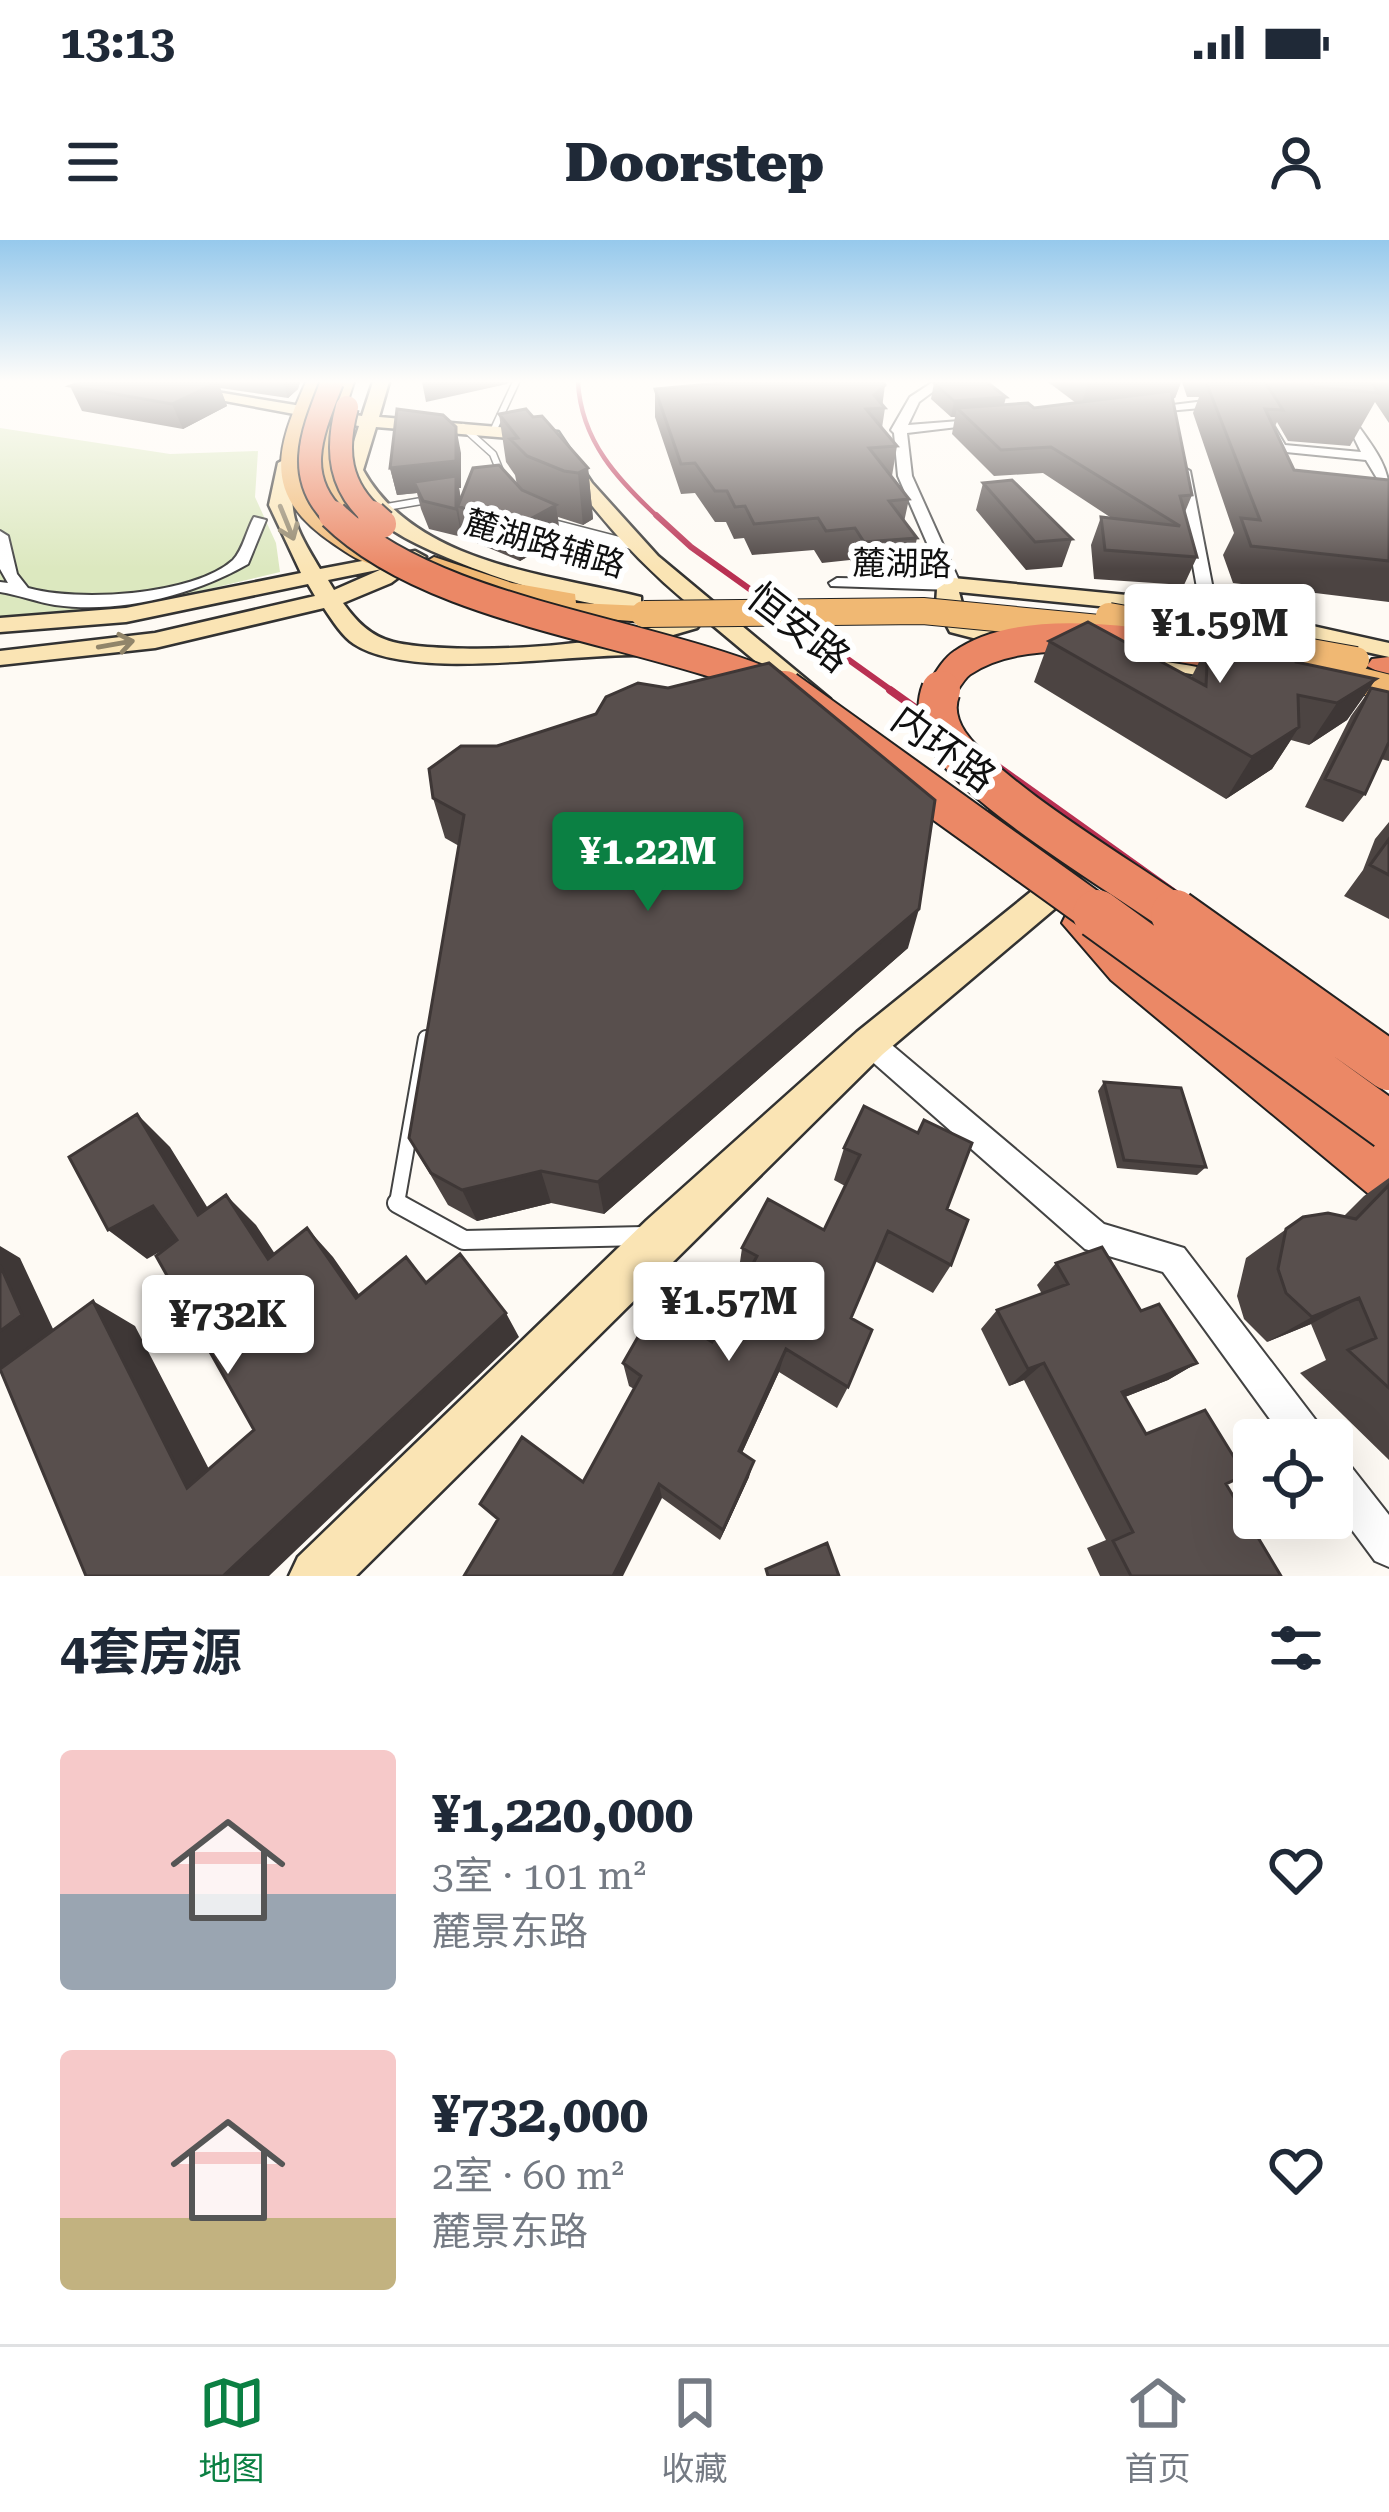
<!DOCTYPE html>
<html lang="zh">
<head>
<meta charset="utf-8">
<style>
	:root { --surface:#fff; --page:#f2f2f3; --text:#1f2937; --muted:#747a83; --line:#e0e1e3; --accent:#0b8043 }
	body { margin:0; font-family:"Roboto Serif","Noto Sans SC",serif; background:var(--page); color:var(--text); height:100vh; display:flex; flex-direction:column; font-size:45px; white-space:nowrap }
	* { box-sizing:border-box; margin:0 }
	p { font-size:39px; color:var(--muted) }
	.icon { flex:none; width:66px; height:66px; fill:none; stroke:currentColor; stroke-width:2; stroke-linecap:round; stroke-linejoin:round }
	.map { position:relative; height:1336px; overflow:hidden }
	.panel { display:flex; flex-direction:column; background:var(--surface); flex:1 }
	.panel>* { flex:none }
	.buttons { position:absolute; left:1233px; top:1179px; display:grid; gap:24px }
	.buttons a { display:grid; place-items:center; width:120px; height:120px; border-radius:12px; background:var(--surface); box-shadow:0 12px 48px #0002; font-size:60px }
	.price { position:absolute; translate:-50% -102px; padding:0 27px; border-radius:12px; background:#fff; color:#222; font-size:39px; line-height:78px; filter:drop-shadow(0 3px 6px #0008) }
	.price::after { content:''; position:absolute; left:50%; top:72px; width:36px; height:27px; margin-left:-18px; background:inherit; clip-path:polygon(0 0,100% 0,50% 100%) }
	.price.active { background:var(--accent); color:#fff }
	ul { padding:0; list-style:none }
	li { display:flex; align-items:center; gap:36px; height:300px; padding:0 60px }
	li span { display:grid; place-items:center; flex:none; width:336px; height:240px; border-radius:12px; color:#555 }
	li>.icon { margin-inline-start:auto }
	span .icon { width:144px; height:144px; fill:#fffc; stroke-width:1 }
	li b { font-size:51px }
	h2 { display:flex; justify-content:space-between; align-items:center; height:144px; padding:0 60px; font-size:51px }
	.status { display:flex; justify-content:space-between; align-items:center; height:84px; padding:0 60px; background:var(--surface); direction:ltr }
	.status svg { height:33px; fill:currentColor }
	header { display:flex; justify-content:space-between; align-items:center; height:156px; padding:0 60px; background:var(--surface); font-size:54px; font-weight:800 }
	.menu { display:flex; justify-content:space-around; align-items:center; height:168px; border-top:3px solid var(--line); background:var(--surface); font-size:33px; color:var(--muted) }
	.menu a { display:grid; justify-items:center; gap:6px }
	.menu .active { color:var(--accent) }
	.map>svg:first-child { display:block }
	.green { fill:#dce8bf }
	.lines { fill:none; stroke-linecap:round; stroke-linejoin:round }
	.lane-far3-casing { stroke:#434343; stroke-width:9 }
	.lane-far2-casing { stroke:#434343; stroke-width:12 }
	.lane-far1-casing { stroke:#434343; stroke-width:18 }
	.lane-casing { stroke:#434343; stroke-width:22 }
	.street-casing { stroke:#434343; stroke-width:4 }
	.secondary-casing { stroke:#323232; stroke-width:5 }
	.primary-casing { stroke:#212121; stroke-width:4 }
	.highway-casing { stroke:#212121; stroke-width:4 }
	.lane-far3 { stroke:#fff; stroke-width:6 }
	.lane-far2 { stroke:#fff; stroke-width:9 }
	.lane-far1 { stroke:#fff; stroke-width:14 }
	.lane { stroke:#fff; stroke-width:18 }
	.street { fill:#fff; fill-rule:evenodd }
	.secondary { fill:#fae4b4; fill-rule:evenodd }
	.primary { fill:#f0b873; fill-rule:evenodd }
	.highway { fill:#eb8866; fill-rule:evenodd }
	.rail-far3 { stroke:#b93052; stroke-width:4.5 }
	.rail-far2 { stroke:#b93052; stroke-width:6 }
	.rail-far1 { stroke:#b93052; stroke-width:8 }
	.rail { stroke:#b93052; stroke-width:10 }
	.primary-bridge-casing { stroke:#212121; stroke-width:28; stroke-linecap:butt }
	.highway-bridge-far3-casing { stroke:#212121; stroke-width:26; stroke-linecap:butt }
	.highway-bridge-far2-casing { stroke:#212121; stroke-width:32; stroke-linecap:butt }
	.highway-bridge-far1-casing { stroke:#212121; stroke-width:42; stroke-linecap:butt }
	.highway-bridge-casing { stroke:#212121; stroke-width:52; stroke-linecap:butt }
	.primary-bridge { stroke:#f0b873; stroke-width:26 }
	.highway-bridge-far3 { stroke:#eb8866; stroke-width:22 }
	.highway-bridge-far2 { stroke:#eb8866; stroke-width:28 }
	.highway-bridge-far1 { stroke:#eb8866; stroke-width:38 }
	.highway-bridge { stroke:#eb8866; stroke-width:48 }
	.wall { fill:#4c4442 }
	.shaded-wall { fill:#3e3736 }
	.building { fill:#584f4d; stroke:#3e3736; stroke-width:3 }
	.oneway { stroke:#91856a }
	.labels { text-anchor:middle; stroke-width:12; stroke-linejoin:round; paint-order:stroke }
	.far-street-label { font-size:33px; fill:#101010; stroke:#fff }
	.street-label { font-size:39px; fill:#101010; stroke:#fff }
</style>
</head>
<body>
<div class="status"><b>13:13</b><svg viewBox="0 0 49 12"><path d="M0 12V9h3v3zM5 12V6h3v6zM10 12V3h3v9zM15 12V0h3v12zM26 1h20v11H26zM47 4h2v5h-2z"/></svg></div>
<header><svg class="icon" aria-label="menu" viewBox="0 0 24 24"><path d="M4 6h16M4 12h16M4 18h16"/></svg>Doorstep<svg class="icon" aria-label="person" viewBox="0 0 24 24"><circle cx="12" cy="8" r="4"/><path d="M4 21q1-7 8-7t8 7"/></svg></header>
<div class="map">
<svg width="1389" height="1336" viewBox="0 0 1389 1336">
	<rect width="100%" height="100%" fill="#fefaf4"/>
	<path class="green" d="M0,188L170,214L258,211L255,257L276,303L280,332L134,367L0,377Z"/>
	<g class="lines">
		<defs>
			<path id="lane-far3" d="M463,187L493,214L502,236
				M494,189L516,142
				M381,268L433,259"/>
			<path id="lane-far2" d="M548,283L633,305"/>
			<path id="lane-far1" d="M402,966L397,963L426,798"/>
			<path id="lane" d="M397,963L464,1000L644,996"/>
			<path id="street" d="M933,142H946L919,162L908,185L985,179L991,183L907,193L912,236L961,345L953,350L831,346L829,343L837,338L943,340L898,236L894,193L891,190L910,157Z
				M1230,158L1234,165L1145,173L1139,169Z
				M1344,177H1352C1368,201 1389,223 1389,251L1384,250L1366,220L1276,211L1262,186L1272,183L1285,205L1361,212Z
				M1183,227L1190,231L1217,370L1209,375L1201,370L1176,231Z
				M254,277L266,280L248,324C192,356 119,374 55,365C37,362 19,355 0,352V342L8,343L0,329V291L8,296L17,334L28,348C77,362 193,356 233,320C243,310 247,289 254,277Z
				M870,791L880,795L1104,984L1184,1008L1321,1187L1326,1200H1285L1163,1032L1085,1009L860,811L856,803L860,795Z
				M1332,1213L1345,1219L1389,1275V1327L1375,1321L1332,1263Z"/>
			<path id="secondary" d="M123,142H156L362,176L373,142H389L379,177L558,192L592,243L658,316L830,459L826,465H808L704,378L697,388L649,402L654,408L642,415C570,413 412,442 354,404C342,396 332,380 324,368L155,408L0,425V411L155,393L315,356L308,344L126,382L0,392V378L126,368L301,333L269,265L278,223L287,218L296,223C287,274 294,285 320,329L415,311L426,317L391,343L343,363C356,381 370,396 393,402C446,416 658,410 690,365C632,317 586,264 546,201L376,187L363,230C415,324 547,334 641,357V367C594,376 431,318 391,289C369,273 357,253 345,230L359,186ZM382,329L334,350L328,340Z
				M953,338L1209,363L1389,403V417L1209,377L959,352L967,382L1032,399L1035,404L1023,411L950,392L936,365L937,349Z
				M1116,407L1236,426L1249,434L1236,442L1107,419V409Z
				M1054,639L1070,651L1065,660L883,814L356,1336H289L298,1317L647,980L857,792L1043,642Z"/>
			<path id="primary" d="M306,142H323C286,234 295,267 385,314V324C367,328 349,314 334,304C262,256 275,211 306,142Z
				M336,142H354C332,209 321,242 382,290V300C367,302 360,295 348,285C301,243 318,194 336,142Z
				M434,317L512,343L575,354L576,363L644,366L657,374L644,382L529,373L525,368L534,361L426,329L422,324Z"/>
			<path id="highway" d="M1389,417V437L1367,426L1372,419Z
				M1083,667L1098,671L1143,714L1389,904V963L1370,955L1111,740L1062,683L1068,671Z"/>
		</defs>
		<use href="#lane-far3" class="lane-far3-casing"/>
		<use href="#lane-far2" class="lane-far2-casing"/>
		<use href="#lane-far1" class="lane-far1-casing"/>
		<use href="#lane" class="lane-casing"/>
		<use href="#street" class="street-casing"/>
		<use href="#secondary" class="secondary-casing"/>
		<use href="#primary" class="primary-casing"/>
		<use href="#highway" class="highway-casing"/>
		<use href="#lane-far3" class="lane-far3"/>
		<use href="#lane-far2" class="lane-far2"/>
		<use href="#lane-far1" class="lane-far1"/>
		<use href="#lane" class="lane"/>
		<use href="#street" class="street"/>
		<use href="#secondary" class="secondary"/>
		<use href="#primary" class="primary"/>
		<use href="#highway" class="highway"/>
		<path class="rail-far3" d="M578,142C581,201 618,240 659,278"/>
		<path class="rail-far2" d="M656,275L691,307L895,453"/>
		<path class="rail-far1" d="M890,450L1208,677"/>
		<path class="rail" d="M1204,674L1389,806"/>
		<defs>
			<path id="primary-bridge" d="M644,374L923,371L1131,391
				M1109,376L1356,420
				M1326,432L1389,448"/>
			<path id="highway-bridge-far3" d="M332,142C313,191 292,236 336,278
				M347,167C335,211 339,247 375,278"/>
			<path id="highway-bridge-far2" d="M333,275C437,377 655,389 792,453
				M372,275L382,284
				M939,453C946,443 953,429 962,423C1033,373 1179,409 1259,421"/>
			<path id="highway-bridge-far1" d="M785,450L1101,677
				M941,450C934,468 938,485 949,502C986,556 1121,636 1179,677"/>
			<path id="highway-bridge" d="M1097,674L1389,886
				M1175,674L1389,826"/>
		</defs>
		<use href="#primary-bridge" class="primary-bridge-casing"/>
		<use href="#highway-bridge-far3" class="highway-bridge-far3-casing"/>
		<use href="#highway-bridge-far2" class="highway-bridge-far2-casing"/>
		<use href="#highway-bridge-far1" class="highway-bridge-far1-casing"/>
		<use href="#highway-bridge" class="highway-bridge-casing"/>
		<use href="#primary-bridge" class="primary-bridge"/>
		<use href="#highway-bridge-far3" class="highway-bridge-far3"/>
		<use href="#highway-bridge-far2" class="highway-bridge-far2"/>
		<use href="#highway-bridge-far1" class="highway-bridge-far1"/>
		<use href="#highway-bridge" class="highway-bridge"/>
	</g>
	<path class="wall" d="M81,142H300L298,149L288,158L220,148L227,166L183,189L82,171L70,146Z
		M716,142H884L882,165L885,168L882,188L897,206L892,236L909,259L904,282L917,298L910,331L859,334L850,320L822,323L814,310L752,315L744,298L734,299L726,282H715L695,253L681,254L655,177V149L717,144Z
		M1048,142H1181L1175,158L1172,159L1192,255L1185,272L1197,317L1184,345L1094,339L1091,305L1101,277L1113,279L1043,233L994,236L952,194L955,177H951L931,159L934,143L1004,165L1034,168L1076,163Z
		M1182,142H1389V183L1375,162L1350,206L1288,201L1277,182L1274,188L1294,230L1389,240V362L1233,343L1223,315L1234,293L1193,173L1199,157H1187Z
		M499,174L533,177L588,228L593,279L583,285L558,277L560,298L520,321L465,298L462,285V297L429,289L421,269L417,253L397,255L390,228L461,213V248H459L461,259L517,245L515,235L506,222Z
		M983,243L1072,299L1062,327L1026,330L976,270Z
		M1231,400L1296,422L1376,439L1347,480L1309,505L1291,500L1272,529L1226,559L1034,442L1049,401L1191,438L1208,404L1226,408Z
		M1371,448L1389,452V521L1381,519L1365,554L1343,582L1305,567L1351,476Z
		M433,558L908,708L604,974L551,963L477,981L448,965L409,898L459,606L445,598Z
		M1389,582V679L1344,656L1363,630L1375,599Z
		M1104,842L1206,927L1197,935L1117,928L1098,851Z
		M864,866L947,969L951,1025L933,1053L875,1021L851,1078L848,1147L837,1168L779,1132L742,1213L749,1237L720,1300L662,1258L583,1242L634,1149L629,1146L623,1123L712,1102L745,1040L738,1036L742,1008L824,990L845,946L834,940L844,908Z
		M1389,938V1220L1300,1133L1326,1120L1311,1084L1267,1102L1244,1079L1237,1056L1246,1018L1303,977H1343L1364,956Z
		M1056,1023L1141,1071L1197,1123L1168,1140L1125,1157L1146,1194L1226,1244L1281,1336H1100L1087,1308L1106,1300L1024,1140L1009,1146L981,1089L997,1070L1042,1054L1037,1045Z"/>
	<path class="shaded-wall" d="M218,142L227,166L183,189L172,164Z
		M283,142H300L298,149L288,158Z
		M422,142H509L507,144L426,162Z
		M1109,142H1181L1175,158L1081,166L1088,143Z
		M885,145L882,168L874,155Z
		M1006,157L1002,173L957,168L955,177H951L954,161Z
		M456,187L461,213V248H459L462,267L458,266L462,297L456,269L414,242L417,253L397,255L390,228Z
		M588,228L593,279L583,285L578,233Z
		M556,265L560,298L520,321L514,288Z
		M1376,439L1347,480L1309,505L1337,463Z
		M1299,487L1272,529L1226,559L1252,517Z
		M919,669L908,708L604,974L598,942Z
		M137,874L170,907L230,1004L198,975Z
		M541,931L551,963L477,981L462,950Z
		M226,955L256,985L296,1046L268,1019Z
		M153,966L188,996L147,1019L108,990Z
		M307,988L333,1017L379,1083L356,1058Z
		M0,1006L20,1018L54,1091L0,1130Z
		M1359,1058L1311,1084L1267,1102L1312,1077Z
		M93,1061L135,1086L226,1262L187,1248Z
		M506,1073L519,1097L269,1336H223Z
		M786,1109L779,1132L735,1228L739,1211Z
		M1044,1123L1024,1140L1009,1146L1028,1129Z
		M1197,1123L1168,1140L1097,1168L1122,1152Z
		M754,1221L749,1237L720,1300L723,1290Z
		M659,1244L662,1258L623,1336H613Z"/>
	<path class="building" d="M81,142H218L172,164L70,146Z
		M732,142H884L885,145L874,155L885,168L866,169L897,206L869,208L909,259L889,261L917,298L864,302L855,288L826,291L818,278L754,284L745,266L735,267L727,251H715L695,223L681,224L655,149Z
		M935,142H987L1006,157L954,161L934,143Z
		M1206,142H1265L1283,170L1265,169L1294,230L1389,240V321L1251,306L1241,278L1260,280Z
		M1310,142H1371L1379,153L1314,147Z
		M1171,151L1192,255L1180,256L1197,317L1105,310L1101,277L1180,286L1051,207L1001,210L957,168L1028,163L1034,168Z
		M397,169L443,175L456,187V221L390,228Z
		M526,169L533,177L542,176L588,228L578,233L564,231L527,216L510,199L518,198L499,174Z
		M499,225L522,250L556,265L514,288L458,266L473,228Z
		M456,236V269L423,261L414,242Z
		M1012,240L1072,299L1035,302L983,243Z
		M1088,382L1206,446L1208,404L1231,409V400L1295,413L1296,422L1376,439L1337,463L1298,455L1299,487L1252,517L1049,401Z
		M769,423L935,560L919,669L598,942L541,931L462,950L431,933L409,898L464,575L433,558L429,529L461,506H497L596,474L606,457L638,443L668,448Z
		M1371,448L1389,452V502L1365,554L1325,539Z
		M1389,599V635L1370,625Z
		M1104,842L1181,848L1206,927L1124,920Z
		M864,866L918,893L924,880L972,903L947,969L968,980L951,1025L888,991L851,1078L872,1090L848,1147L786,1109L739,1211L754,1221L723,1290L659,1244L613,1336H464L498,1279L480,1264L522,1197L583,1242L641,1136L623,1123L655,1067L712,1102L757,1016L742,1008L768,959L824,990L860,915L844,908Z
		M137,874L198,975L226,955L268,1019L307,988L356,1058L406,1017L426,1043L460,1014L506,1073L223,1336H86L0,1129L93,1061L187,1248L254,1190L156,1016L177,1000L153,966L108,990L69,917Z
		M1389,945V1148L1348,1110L1376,1098L1359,1058L1312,1077L1286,1053L1278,1029L1286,989L1303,977L1328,973L1356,979Z
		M1102,1007L1141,1071L1159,1064L1197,1123L1122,1152L1146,1194L1205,1170L1245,1235L1226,1244L1281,1336H1131L1113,1301L1133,1292L1044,1123L1028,1129L997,1070L1068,1044L1056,1023Z
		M0,1025L22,1075L0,1091Z
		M827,1303L839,1336H768L766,1329Z"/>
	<defs><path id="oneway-shaft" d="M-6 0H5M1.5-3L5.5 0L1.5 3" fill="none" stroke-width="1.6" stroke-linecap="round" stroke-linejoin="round" transform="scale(3)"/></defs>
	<g class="oneway">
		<use href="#oneway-shaft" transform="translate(287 283) rotate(68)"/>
		<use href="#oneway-shaft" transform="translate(116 404) rotate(-10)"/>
	</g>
	<linearGradient id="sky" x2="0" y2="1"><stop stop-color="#96c9ec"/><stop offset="0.43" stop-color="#fffdfa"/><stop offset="1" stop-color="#fffdfa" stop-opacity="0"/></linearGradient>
	<rect width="1389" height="329" fill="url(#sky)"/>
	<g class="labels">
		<g class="far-street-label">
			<text transform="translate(545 303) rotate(16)" y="12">麓湖路辅路</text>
			<text transform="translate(902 323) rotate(1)" y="12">麓湖路</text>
		</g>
		<g class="street-label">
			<text transform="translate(799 387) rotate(38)" y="14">恒安路</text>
			<text transform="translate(944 508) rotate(36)" y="14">内环路</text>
		</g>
	</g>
</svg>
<div class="buttons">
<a><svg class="icon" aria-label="locate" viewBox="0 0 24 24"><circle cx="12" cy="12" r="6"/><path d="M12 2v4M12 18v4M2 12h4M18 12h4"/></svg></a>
</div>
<b class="price" style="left:1220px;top:446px">¥1.59M</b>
<b class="price active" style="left:648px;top:674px">¥1.22M</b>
<b class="price" style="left:729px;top:1124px">¥1.57M</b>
<b class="price" style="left:228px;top:1137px">¥732K</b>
</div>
<section class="panel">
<h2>4套房源<svg class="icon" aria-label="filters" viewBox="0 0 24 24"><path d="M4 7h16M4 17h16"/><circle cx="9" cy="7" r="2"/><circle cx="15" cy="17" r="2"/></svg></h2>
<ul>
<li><span style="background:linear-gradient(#f6c9c9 60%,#9aa5b1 0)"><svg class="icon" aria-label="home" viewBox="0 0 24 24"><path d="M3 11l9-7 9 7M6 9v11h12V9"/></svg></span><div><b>¥1,220,000</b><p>3室 · 101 m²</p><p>麓景东路</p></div><svg class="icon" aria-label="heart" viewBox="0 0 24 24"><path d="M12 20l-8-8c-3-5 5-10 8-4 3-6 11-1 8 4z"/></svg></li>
<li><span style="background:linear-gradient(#f6c9c9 70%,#c2b280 0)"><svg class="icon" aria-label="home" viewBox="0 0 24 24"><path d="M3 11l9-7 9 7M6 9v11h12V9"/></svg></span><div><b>¥732,000</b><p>2室 · 60 m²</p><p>麓景东路</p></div><svg class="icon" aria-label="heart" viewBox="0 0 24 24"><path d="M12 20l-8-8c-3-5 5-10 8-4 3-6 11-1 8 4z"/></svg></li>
</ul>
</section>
<nav class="menu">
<a class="active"><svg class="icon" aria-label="map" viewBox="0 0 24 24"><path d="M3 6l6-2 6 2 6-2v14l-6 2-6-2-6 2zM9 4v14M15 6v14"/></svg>地图</a>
<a><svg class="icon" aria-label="saved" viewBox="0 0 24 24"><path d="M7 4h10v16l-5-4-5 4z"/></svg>收藏</a>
<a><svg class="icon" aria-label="home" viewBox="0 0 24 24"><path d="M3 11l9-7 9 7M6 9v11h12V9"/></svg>首页</a>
</nav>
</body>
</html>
